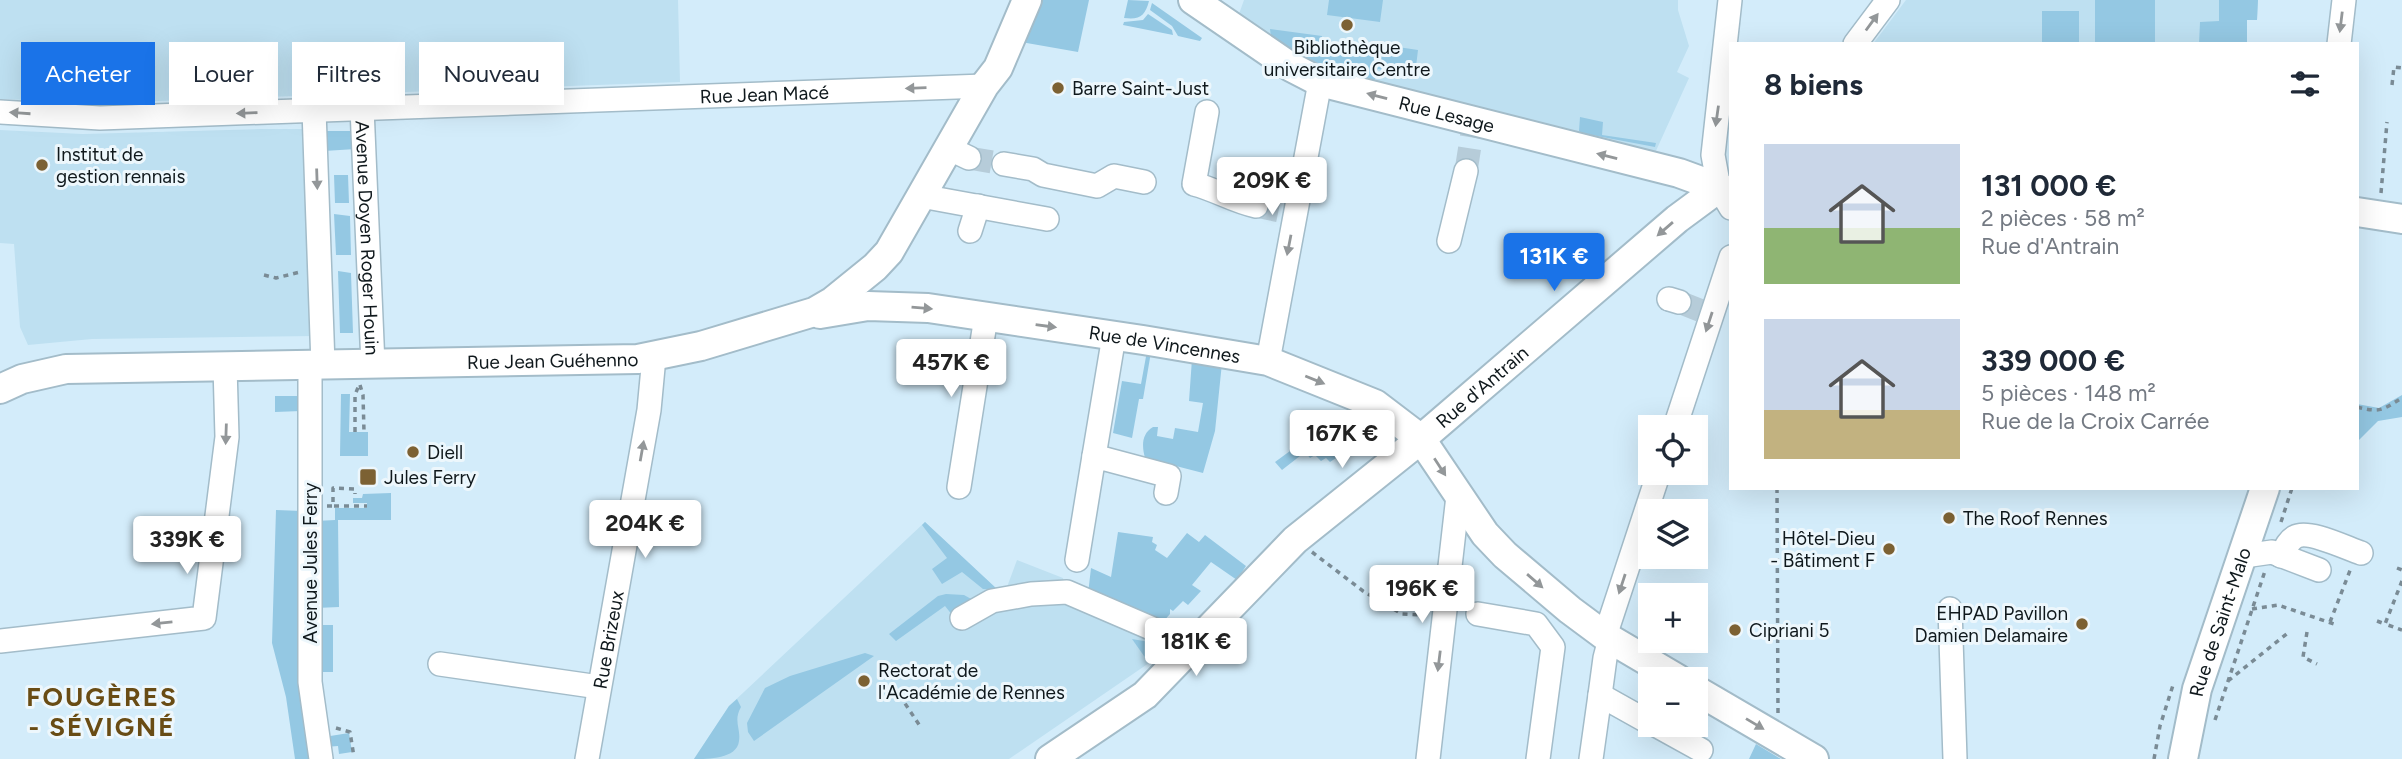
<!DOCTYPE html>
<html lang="fr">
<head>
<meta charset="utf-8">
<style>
	:root { --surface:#fff; --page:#f6f6f7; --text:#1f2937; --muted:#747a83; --accent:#1a73e8 }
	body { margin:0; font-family:Figtree,sans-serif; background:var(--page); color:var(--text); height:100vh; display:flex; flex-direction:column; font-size:26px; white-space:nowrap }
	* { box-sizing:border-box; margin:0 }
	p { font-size:23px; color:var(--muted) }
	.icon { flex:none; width:38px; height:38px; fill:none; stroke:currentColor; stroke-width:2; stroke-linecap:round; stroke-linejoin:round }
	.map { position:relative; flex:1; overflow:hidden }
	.side { position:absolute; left:1729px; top:42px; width:630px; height:448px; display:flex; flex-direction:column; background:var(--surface); border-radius:0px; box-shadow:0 7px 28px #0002 }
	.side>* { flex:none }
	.banner { position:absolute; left:21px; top:42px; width:665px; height:63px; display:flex; gap:14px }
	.fabs { position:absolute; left:1638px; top:415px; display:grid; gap:14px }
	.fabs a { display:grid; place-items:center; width:70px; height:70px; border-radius:0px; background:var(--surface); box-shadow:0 7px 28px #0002; font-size:35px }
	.price { position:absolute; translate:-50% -60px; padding:0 16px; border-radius:7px; background:#fff; color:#222; font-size:23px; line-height:46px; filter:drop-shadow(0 2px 4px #0008) }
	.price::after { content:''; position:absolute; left:50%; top:42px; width:21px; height:16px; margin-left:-10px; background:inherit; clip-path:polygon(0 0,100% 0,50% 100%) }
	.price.current { background:var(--accent); color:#fff }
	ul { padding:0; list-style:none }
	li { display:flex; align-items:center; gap:21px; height:175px; padding:0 35px }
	li span { display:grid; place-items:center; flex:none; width:196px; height:140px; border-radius:0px; color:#555 }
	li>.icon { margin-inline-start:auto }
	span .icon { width:84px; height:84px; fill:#fffc; stroke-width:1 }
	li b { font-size:30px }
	h2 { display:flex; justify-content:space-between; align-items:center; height:84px; padding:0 35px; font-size:30px }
	.chip { padding:0 24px; border-radius:0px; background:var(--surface); box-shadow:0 7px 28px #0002; font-size:24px; line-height:63px }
	.chip.current { background:var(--accent); color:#fff }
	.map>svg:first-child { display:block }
	.built { fill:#bee0f1 }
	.green { fill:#94c8e3 }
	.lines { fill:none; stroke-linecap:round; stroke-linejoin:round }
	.minor-tunnel { stroke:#b6ccd9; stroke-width:23; stroke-dasharray:23 11; stroke-linecap:butt }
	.minor-casing { stroke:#a3bcc9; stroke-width:26 }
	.major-casing { stroke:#a3bcc9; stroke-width:32 }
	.path { stroke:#7a8b95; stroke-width:3.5; stroke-dasharray:5 5; stroke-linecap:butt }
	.minor { stroke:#fff; stroke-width:23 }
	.major { stroke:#fff; stroke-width:28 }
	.oneway { fill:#939799 }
	.poi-dot { fill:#7c6133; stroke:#edf7fc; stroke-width:2.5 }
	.labels { text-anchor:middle; stroke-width:6; stroke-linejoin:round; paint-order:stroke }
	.poi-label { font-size:19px; fill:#0f181c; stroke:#edf7fc; text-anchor:start }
	.street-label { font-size:19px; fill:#0f181c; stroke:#edf7fc }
	.district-label { font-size:26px; font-weight:bold; letter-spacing:2px; fill:#694c14; stroke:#edf7fc }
</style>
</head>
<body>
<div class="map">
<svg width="2402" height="759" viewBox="0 0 2402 759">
	<rect width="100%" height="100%" fill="#d3ecfa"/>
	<path class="built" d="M0,0H678L680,82L105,103L0,99Z
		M1244,0H1678V10L1689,46L1677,72L1689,78L1655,153L1338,72L1305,58L1239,14Z
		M1906,0H2258L2257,20H2247V44H1873Z
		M261,129H309L315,336L92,339L28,345L20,327L14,244L0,243V130L83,134Z
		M925,522L998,590L1007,587L1017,560L1063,578L1064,584L1162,623L1181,636L1149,663L1009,759H694L729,706Z"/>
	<path class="green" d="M1042,0H1089L1078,52L1021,42Z
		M1128,0L1149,1C1145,16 1140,20 1124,18Z
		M1329,0H1383L1380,22L1327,15Z
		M2095,0H2155V44H2095Z
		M2219,0H2258L2257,20H2247V44H2199L2200,22L2219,21Z
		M1152,3L1202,38L1200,41L1178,36L1172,26L1150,10Z
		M2042,11H2079V44H2042Z
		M1148,14L1172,30L1173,35L1123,25L1124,22L1143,20Z
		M1270,29L1322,36L1321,43L1377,51L1378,44L1418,50L1415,75L1378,69L1374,82C1332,71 1307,60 1271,37Z
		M1580,117L1603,122L1602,135L1656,143L1655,147L1581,133L1579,131Z
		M323,131H356V149L324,151Z
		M334,175H348L349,203H335Z
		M334,214L350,216L351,255H336Z
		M338,271L351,273L353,333H340Z
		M1147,351L1151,352L1143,399H1139L1132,438L1113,433L1122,381L1141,384Z
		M1192,359L1222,363L1215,431L1203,473L1145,458C1142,447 1141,434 1153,427H1158L1157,436L1173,439L1175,428L1198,432L1203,403L1189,401Z
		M341,394H350L349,432H368V456H340Z
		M2402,395V417L2378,421L2357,442V404L2379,408Z
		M275,396H301V411L275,412Z
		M1362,418C1371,427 1378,437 1377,450L1371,454L1352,428Z
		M1316,432L1336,458L1330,462L1326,458L1321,461L1315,455L1310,458L1305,452L1282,470L1275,462Z
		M391,493V520H338L339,607L316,608V521L335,520V508H367V503H353V498H362L363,494Z
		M276,510L302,511L311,759H295L286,697L272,643Z
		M925,522L998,590L983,589L962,572L942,584L932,569L947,558L922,525Z
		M1118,532L1153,537L1152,542L1157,545L1155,550L1167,558L1187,533L1199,542L1205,535L1246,566L1237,580L1211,562L1192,585L1201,591L1188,605L1183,601L1173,611L1170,609V614L1162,623L1088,594L1091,568L1111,577Z
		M946,594L964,595L973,600L953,616L945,606L896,641L889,634L938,596Z
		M316,625H333V672H316Z
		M1132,639L1155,643L1166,649L1149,663Z
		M865,653L874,656L754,741L748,732L747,723L765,688L790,676Z
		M737,699L741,707C733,721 741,728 739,741C737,759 708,759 694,759L729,706Z
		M349,733L352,752L339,754L338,746L325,747L324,737Z
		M1756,744L1781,759H1749Z"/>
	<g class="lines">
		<path class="minor-tunnel" d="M969,158L1004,164
			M1466,171L1472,133
			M1256,206L1285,212
			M1679,302L1712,315"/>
		<defs>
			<g id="minor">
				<path d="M1730,0L1713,155L1719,188L1731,208"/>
				<path d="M1855,44L1888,0"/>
				<path d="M2339,44L2344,0"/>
				<path id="s1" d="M362,108L373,365"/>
				<path d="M314,110L323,365"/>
				<path id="s2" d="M0,112L100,118L984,86"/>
				<path d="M1207,112L1194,184C1217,190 1233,201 1256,206"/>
				<path d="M948,148L969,158"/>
				<path d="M1004,164L1033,169L1043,175L1097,186L1114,176L1144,182"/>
				<path d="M921,196L1047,219"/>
				<path d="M970,231L978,206"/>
				<path d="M1449,241L1466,171"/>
				<path d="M1669,299L1679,302"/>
				<path d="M1268,361L1320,82"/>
				<path d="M310,366V682L321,759"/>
				<path d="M1675,427L1731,257"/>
				<path d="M1094,456L1114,336"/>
				<path d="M959,487L986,317"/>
				<path d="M2244,556L2272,552L2319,570"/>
				<path d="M2281,556C2285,549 2288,541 2295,537C2308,529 2346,548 2361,553"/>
				<path d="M1077,560L1094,456L1169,476L1166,493"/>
				<path d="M1950,609L1955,759"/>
				<path d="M1478,614L1536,624L1553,647L1538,759"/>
				<path d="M962,618L992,601L1031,594L1067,592L1160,632L1182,657"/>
				<path d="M1605,636L1659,472"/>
				<path d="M0,641L204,618L227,437L225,366"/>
				<path d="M440,664L599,687"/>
				<path d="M1600,695L1605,658L1610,639"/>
				<path d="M1654,724L1701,750"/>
				<path id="s3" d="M587,759L649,410L654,357"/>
				<path d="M1428,759L1458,496"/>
				<path d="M1591,759L1600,695L1650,723"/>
			</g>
			<g id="major">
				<path id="s4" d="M1193,0L1291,67L1320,82L1679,173L1731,192"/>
				<path d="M2357,212L2402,219"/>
				<path id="s5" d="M820,314L868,306L928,308L1143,340L1268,361L1375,404L1421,439L1485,534L1505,555L1570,610L1605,636L1678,679"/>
				<path id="s6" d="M0,389L22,379L66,369L638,359L701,346L814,312L833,301L875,267L889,252L984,86L998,68L1027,0"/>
				<path d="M1696,690L1814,759"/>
				<path id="s7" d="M1050,759L1145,695L1295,540L1421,439L1677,219L1719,188"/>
				<path id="s8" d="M2183,759L2197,689L2265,488"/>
			</g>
		</defs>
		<use href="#minor" class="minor-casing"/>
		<use href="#major" class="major-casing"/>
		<path class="path" d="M2392,85L2394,67L2402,68
			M2381,193L2387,122
			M264,275L276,278L300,272
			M360,385L363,395L364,432
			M2357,407C2381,413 2382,410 2402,398
			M355,432V395L359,385
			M1777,488L1778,714
			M327,506H333V488L355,489V494
			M334,506H367
			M2281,522L2292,488
			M1312,552L1363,591L1402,614L1425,615
			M2397,568L2402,570
			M2402,581L2385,624L2402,630
			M2252,609L2278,605L2334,624
			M2377,621L2385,624
			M2330,622L2351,568
			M2307,632L2303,657L2317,664
			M2228,681L2289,632
			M894,687L920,726
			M2215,720L2265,571
			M336,728L350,732L354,757
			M2154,759L2160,726L2174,682"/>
		<use href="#minor" class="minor"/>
		<use href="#major" class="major"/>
	</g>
	<defs><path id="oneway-solid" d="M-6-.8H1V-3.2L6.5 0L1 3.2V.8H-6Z" transform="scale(1.75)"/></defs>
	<g class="oneway">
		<use href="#oneway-solid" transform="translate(1872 22) rotate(-54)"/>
		<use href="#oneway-solid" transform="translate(2341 22) rotate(97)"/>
		<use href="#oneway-solid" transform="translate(916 88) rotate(178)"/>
		<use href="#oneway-solid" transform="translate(1377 96) rotate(-165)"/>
		<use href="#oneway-solid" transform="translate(20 113) rotate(-176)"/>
		<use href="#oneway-solid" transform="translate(247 113) rotate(178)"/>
		<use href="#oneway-solid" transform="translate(1717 116) rotate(98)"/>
		<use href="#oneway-solid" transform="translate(1607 156) rotate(-166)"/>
		<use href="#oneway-solid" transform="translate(317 179) rotate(88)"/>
		<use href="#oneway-solid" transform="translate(1665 229) rotate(139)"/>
		<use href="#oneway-solid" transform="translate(1289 245) rotate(101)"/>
		<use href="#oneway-solid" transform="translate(922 308) rotate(5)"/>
		<use href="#oneway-solid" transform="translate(1709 322) rotate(108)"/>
		<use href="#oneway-solid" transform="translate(1046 326) rotate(8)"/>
		<use href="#oneway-solid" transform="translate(1315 380) rotate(22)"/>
		<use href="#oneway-solid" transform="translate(226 434) rotate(92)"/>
		<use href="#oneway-solid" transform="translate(642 451) rotate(-80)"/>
		<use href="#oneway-solid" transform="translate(1440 467) rotate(57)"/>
		<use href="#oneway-solid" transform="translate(1535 581) rotate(41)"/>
		<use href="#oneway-solid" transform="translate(1622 584) rotate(108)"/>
		<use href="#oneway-solid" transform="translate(162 623) rotate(174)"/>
		<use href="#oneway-solid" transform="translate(1439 661) rotate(97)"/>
		<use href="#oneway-solid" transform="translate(1755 724) rotate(31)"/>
	</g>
	<g class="poi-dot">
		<circle cx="1347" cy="25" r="7"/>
		<circle cx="1058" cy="88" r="7"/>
		<circle cx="42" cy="165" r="7"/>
		<circle cx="413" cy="452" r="7"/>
		<rect x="359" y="468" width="18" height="18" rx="3.5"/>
		<circle cx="1949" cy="518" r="7"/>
		<circle cx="1889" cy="549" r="7"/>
		<circle cx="2082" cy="624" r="7"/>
		<circle cx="1735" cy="630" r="7"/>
		<circle cx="864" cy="681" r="7"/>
	</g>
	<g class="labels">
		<g class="poi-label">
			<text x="1347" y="54" text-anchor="middle">Bibliothèque<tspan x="1347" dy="22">universitaire Centre</tspan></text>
			<text x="1072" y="95">Barre Saint-Just</text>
			<text x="56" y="161">Institut de<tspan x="56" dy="22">gestion rennais</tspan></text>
			<text x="427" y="459">Diell</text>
			<text x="384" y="484">Jules Ferry</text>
			<text x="1963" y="525">The Roof Rennes</text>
			<text x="1875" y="545" text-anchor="end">Hôtel-Dieu<tspan x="1875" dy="22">- Bâtiment F</tspan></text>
			<text x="2068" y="620" text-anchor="end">EHPAD Pavillon<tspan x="2068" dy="22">Damien Delamaire</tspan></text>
			<text x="1749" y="637">Cipriani 5</text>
			<text x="878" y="677">Rectorat de<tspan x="878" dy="22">l'Académie de Rennes</tspan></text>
		</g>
		<g class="street-label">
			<text dy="7" stroke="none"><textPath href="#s2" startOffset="765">Rue Jean Macé</textPath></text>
			<text dy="7" stroke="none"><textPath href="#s4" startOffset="282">Rue Lesage</textPath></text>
			<text dy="7" stroke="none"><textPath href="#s1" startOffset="130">Avenue Doyen Roger Houin</textPath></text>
			<text dy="7" stroke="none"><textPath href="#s5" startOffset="348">Rue de Vincennes</textPath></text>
			<text dy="7" stroke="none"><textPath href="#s6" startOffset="556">Rue Jean Guéhenno</textPath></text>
			<text dy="7" stroke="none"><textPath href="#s7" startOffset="572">Rue d'Antrain</textPath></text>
			<text transform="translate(310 563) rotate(-90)" y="7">Avenue Jules Ferry</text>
			<text dy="7" stroke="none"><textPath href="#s8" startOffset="142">Rue de Saint-Malo</textPath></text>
			<text dy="7" stroke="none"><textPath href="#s3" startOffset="121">Rue Brizeux</textPath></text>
		</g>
		<g class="district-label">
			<text x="102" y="706">FOUGÈRES<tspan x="102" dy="30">- SÉVIGNÉ</tspan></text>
		</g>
	</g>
</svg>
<div class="fabs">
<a><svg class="icon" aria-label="locate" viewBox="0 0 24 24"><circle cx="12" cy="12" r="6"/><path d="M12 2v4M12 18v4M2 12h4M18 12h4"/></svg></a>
<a><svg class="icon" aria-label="layers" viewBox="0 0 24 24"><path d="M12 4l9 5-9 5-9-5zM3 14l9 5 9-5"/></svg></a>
<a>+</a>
<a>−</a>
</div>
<b class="price" style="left:1272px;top:217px">209K €</b>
<b class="price current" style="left:1554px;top:293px">131K €</b>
<b class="price" style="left:951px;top:399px">457K €</b>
<b class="price" style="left:1342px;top:470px">167K €</b>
<b class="price" style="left:645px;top:560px">204K €</b>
<b class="price" style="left:187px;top:576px">339K €</b>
<b class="price" style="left:1422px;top:625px">196K €</b>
<b class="price" style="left:1196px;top:678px">181K €</b>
<div class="banner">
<a class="chip current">Acheter</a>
<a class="chip">Louer</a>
<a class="chip">Filtres</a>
<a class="chip">Nouveau</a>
</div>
<section class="side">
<h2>8 biens<svg class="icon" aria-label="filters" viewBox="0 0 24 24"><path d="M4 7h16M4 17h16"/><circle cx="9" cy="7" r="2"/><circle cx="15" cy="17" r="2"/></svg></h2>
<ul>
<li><span style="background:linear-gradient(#c9d6e8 60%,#8fb573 0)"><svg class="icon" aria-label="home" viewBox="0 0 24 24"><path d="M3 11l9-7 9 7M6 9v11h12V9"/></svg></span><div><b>131 000 €</b><p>2 pièces · 58 m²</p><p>Rue d'Antrain</p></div></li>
<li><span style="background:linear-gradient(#c9d6e8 65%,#c2b280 0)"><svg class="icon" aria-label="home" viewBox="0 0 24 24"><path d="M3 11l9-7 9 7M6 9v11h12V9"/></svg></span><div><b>339 000 €</b><p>5 pièces · 148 m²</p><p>Rue de la Croix Carrée</p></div></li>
</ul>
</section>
</div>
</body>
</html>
